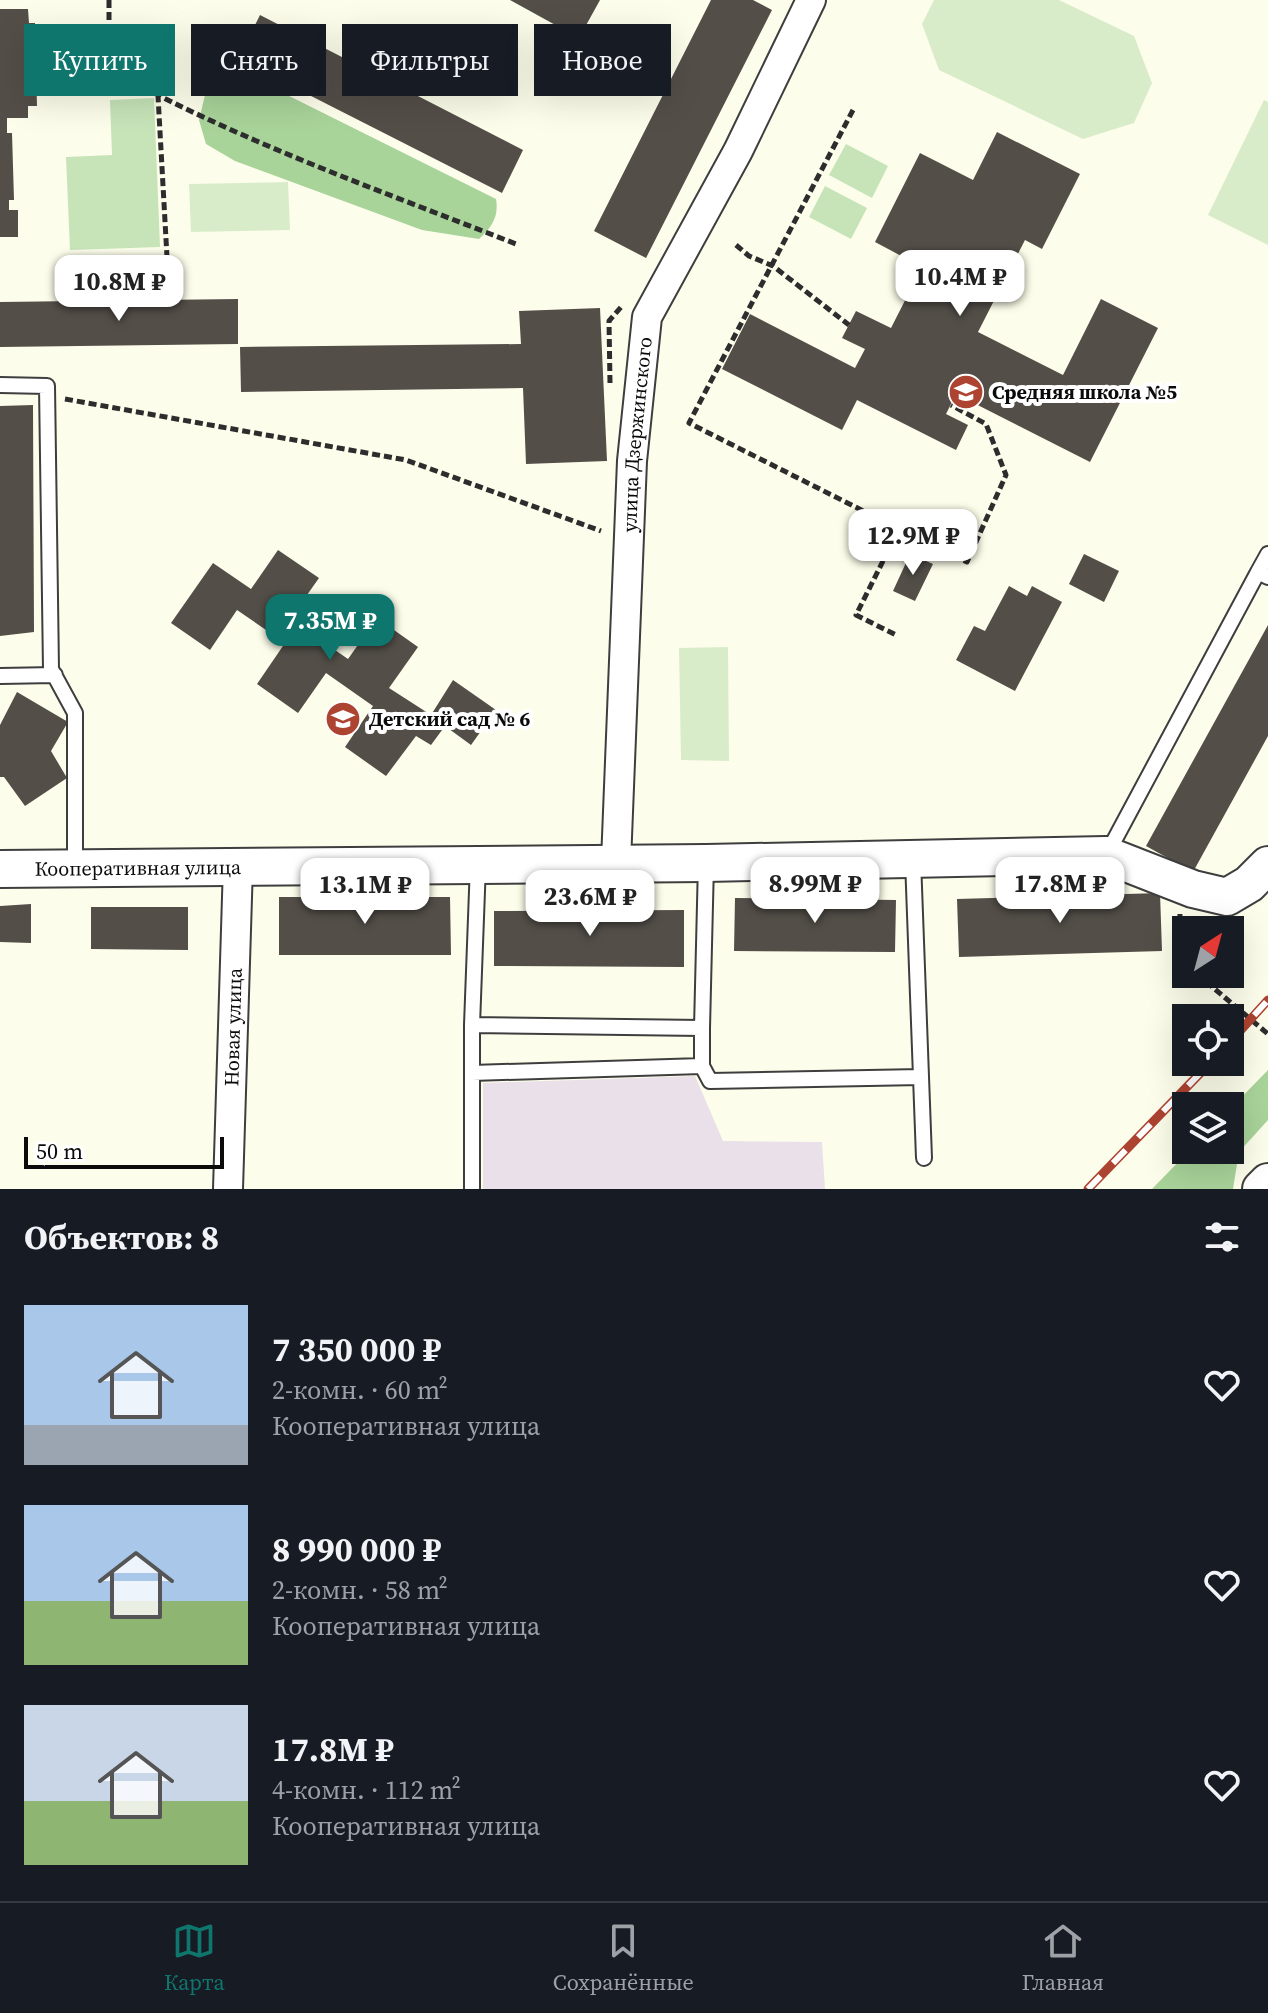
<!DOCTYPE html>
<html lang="ru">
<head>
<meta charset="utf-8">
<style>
	:root { --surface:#171b24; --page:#242831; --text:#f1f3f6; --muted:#9ea1a6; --line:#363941; --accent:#0f766e }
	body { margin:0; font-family:"Source Serif 4",serif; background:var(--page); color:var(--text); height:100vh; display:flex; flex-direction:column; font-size:30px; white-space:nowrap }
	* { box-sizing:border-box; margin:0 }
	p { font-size:26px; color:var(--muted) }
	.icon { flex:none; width:44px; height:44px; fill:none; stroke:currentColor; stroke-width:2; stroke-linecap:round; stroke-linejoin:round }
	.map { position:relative; height:1189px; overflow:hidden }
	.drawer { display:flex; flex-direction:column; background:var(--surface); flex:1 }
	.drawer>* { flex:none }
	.banner { position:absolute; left:24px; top:24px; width:800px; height:72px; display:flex; gap:16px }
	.needle { width:52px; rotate:36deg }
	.fabs { position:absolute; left:1172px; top:916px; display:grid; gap:16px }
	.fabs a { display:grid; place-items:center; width:72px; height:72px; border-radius:0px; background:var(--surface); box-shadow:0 8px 32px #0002; font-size:40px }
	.scale { position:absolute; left:24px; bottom:20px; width:200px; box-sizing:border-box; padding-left:8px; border:4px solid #0b0b0b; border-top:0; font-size:22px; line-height:28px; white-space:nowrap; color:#0b0b0b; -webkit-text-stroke:6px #fff; paint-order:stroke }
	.price { position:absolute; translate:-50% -68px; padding:0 18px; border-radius:16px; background:#fff; color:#222; font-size:26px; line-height:52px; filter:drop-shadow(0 2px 4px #0008) }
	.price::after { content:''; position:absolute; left:50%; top:48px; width:24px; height:18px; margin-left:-12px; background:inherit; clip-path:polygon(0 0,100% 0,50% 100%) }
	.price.on { background:var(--accent); color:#fff }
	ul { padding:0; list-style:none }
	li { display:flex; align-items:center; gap:24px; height:200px; padding:0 24px }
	li span { display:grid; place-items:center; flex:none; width:224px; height:160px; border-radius:0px; color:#555 }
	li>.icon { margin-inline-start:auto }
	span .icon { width:96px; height:96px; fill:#fffc; stroke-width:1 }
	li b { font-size:34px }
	h2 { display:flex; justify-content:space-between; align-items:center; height:96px; padding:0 24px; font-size:34px }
	.pill { padding:0 28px; border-radius:0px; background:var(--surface); box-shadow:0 8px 32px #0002; font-size:28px; line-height:72px }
	.pill.on { background:var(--accent); color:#fff }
	.menu { display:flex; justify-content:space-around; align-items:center; height:112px; border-top:2px solid var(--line); background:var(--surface); font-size:22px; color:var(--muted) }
	.menu a { display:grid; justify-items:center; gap:4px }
	.menu .on { color:var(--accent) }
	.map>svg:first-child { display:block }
	.industrial { fill:#e9e0e9 }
	.green { fill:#c6e4b8 }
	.forest { fill:#a8d399 }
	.pitch { fill:#d9ecc9 }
	.building { fill:#534e48 }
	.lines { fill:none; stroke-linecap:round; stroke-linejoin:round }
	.service-casing { stroke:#3e3e3e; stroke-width:18 }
	.minor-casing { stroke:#3e3e3e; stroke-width:32 }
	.tertiary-casing { stroke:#3e3e3e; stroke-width:40 }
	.path { stroke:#2d2d2d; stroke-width:5; stroke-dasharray:8 4; stroke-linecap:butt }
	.service { stroke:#fff; stroke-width:14 }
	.minor { stroke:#fff; stroke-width:28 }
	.tertiary { stroke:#fff; stroke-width:36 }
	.rail-casing { stroke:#ad4331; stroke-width:9 }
	.rail { stroke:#fff; stroke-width:6; stroke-dasharray:18; stroke-linecap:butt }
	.labels { text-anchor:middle; stroke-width:8; stroke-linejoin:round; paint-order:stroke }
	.poi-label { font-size:20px; font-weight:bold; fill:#0b0b0b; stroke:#fff; text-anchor:start }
	.street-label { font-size:20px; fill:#0b0b0b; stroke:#fff }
</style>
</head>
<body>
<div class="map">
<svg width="1268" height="1189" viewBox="0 0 1268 1189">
	<rect width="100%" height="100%" fill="#fdfdeb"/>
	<path class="industrial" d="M695,1076L723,1141L822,1142L825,1189H483V1083Z"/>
	<path class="green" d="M154,98L160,247L70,250L66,157L112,155L110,100Z
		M846,144L888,166L872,198L829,175Z
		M825,186L867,208L851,239L809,217Z"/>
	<path class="forest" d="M249,76L496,199C499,217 492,227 479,239L422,230L235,161L206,144L199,120L205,95L221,79Z
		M1268,1070V1120L1239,1152L1233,1189H1152L1190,1150H1230V1109Z"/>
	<path class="pitch" d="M934,0H1059L1134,36L1152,83L1134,123L1083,139L939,70L922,24Z
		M1264,100L1268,102V245L1208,215Z
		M288,182L290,230L191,232L189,184Z
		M728,647L729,761L681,760L679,648Z"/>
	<path class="building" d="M510,0H600L579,38Z
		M711,0H753L772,10L646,258L594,231Z
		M0,9H28L29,23H35L37,106H28V118H7V133H12L14,200H9V210H18V237H0Z
		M260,15L523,150L502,193L238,59Z
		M997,132L1080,174L1042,249L1025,240L978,332L1063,375L1101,299L1158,328L1090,462L956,394L946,414L968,425L956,450L857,400L842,430L722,369L750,314L855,368L865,349L842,338L856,311L891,328L922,267L875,242L920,153L973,180Z
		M238,299V344L0,347V302Z
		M600,308L607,461L526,464L523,388L241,392L240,347L521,344L519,311Z
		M33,405L34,632L0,636V406Z
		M278,550L319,578L290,619L348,659L377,618L418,647L389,688L431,715L453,680L496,710L471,745L445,726L431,745L416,736L386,776L345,747L373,706L326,673L298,713L257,684L285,643L237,610L210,650L171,623L213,563L251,589Z
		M910,554L933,564L915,601L893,591Z
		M1084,554L1119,571L1104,602L1069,584Z
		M1009,586L1027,596L1032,586L1062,602L1015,691L956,660L974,626L985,631Z
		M1268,625V736L1193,872L1146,846Z
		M17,692L68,722L51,751L67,778L25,806L4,777H0V725Z
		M1160,893L1162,951L959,957L957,899Z
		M279,897H450L451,955H279Z
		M735,898L896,900L895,952L734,951Z
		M31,904V943L0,942V906Z
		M91,907H188V950L91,949Z
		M684,910V967L494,966V911Z"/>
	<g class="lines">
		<defs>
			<path id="service" d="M0,385L47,386L51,669L75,713V867
				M1268,554L1258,572L1268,577
				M0,676L55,675
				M1107,854L1258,572
				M913,860L924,1158
				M472,1025L702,1028L706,863
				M702,1028V1066L710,1081L921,1077
				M472,1073L702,1066
				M472,1189V1025L478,864"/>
			<g id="minor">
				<path id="s1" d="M616,862L632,461L647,317L738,151L811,0"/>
				<path id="s2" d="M228,1189L238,865"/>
			</g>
			<g id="tertiary">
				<path id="s3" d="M0,869L706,863L1106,855L1193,889L1227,897L1249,884L1268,865"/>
				<path d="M1261,1189L1268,1182"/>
			</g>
		</defs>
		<use href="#service" class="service-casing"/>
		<use href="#minor" class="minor-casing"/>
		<use href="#tertiary" class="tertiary-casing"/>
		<path class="path" d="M109,0V69C238,141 379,190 516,244
			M149,35L158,96L168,275
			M853,110L689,423L899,529L856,615L896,635
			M736,245L749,256L773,266L849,325
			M610,383L609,321L622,306
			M65,399L406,460L601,531
			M899,529L967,562L1006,475L986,424L951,405
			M1180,914L1178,957L1186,964
			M1197,974L1268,1034"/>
		<use href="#service" class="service"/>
		<use href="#minor" class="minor"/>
		<use href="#tertiary" class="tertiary"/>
		<defs>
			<path id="rail" d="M1230,1042L1268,1000
				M1088,1189L1211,1062"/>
		</defs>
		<use href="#rail" class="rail-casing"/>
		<use href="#rail" class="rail"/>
	</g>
	<defs>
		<symbol id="school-disc" viewBox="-11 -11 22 22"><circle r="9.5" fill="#ad4331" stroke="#fff"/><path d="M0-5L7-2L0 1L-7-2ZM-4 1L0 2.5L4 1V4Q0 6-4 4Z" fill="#fff"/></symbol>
	</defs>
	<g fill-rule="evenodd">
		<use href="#school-disc" x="946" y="372" width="40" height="40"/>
		<use href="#school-disc" x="323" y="699" width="40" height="40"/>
	</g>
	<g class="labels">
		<g class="poi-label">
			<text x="992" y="399">Средняя школа №5</text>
			<text x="369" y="726">Детский сад № 6</text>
		</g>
		<g class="street-label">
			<text dy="7" stroke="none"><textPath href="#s1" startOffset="428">улица Дзержинского</textPath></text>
			<text dy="7" stroke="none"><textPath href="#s3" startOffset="138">Кооперативная улица</textPath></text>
			<text dy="7" stroke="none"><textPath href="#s2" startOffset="162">Новая улица</textPath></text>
		</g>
	</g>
</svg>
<div class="fabs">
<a><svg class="needle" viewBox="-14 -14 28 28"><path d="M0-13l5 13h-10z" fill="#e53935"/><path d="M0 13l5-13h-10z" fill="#9ea1a6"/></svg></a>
<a><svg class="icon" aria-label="locate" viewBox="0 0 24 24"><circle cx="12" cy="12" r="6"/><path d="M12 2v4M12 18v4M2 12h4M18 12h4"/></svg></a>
<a><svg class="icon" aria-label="layers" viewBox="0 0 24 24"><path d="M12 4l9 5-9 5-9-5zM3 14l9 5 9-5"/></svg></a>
</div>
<div class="scale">50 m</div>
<b class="price" style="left:960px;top:318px">10.4M ₽</b>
<b class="price" style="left:119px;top:323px">10.8M ₽</b>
<b class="price" style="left:913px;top:577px">12.9M ₽</b>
<b class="price on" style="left:330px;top:662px">7.35M ₽</b>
<b class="price" style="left:815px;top:925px">8.99M ₽</b>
<b class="price" style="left:1060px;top:925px">17.8M ₽</b>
<b class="price" style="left:365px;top:926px">13.1M ₽</b>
<b class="price" style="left:590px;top:938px">23.6M ₽</b>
<div class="banner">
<a class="pill on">Купить</a>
<a class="pill">Снять</a>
<a class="pill">Фильтры</a>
<a class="pill">Новое</a>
</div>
</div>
<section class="drawer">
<h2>Объектов: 8<svg class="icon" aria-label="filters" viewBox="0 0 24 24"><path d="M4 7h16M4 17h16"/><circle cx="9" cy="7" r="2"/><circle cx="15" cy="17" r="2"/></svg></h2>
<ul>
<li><span style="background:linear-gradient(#a9c7e8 75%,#9aa5b1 0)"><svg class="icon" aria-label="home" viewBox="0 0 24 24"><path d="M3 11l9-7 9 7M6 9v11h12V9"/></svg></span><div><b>7 350 000 ₽</b><p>2-комн. · 60 m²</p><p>Кооперативная улица</p></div><svg class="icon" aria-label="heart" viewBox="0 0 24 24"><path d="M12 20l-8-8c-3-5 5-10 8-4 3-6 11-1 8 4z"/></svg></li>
<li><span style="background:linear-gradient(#a9c7e8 60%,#8fb573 0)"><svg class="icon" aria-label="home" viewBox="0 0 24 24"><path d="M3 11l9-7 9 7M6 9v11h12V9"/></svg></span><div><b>8 990 000 ₽</b><p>2-комн. · 58 m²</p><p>Кооперативная улица</p></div><svg class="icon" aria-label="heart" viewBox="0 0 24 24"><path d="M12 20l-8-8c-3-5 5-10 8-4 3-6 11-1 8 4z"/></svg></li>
<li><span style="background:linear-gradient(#c9d6e8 60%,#8fb573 0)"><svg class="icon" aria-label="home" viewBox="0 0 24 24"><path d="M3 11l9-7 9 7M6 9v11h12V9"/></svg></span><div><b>17.8M ₽</b><p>4-комн. · 112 m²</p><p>Кооперативная улица</p></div><svg class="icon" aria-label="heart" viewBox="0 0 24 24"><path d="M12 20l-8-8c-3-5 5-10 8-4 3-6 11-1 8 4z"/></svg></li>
</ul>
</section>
<nav class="menu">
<a class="on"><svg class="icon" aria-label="map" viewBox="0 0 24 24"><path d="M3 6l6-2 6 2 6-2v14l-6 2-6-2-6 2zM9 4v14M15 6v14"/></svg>Карта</a>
<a><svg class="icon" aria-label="saved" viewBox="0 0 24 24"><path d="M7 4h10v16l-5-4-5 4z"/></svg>Сохранённые</a>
<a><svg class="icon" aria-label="home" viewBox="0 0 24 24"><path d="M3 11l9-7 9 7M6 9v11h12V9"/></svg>Главная</a>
</nav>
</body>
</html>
